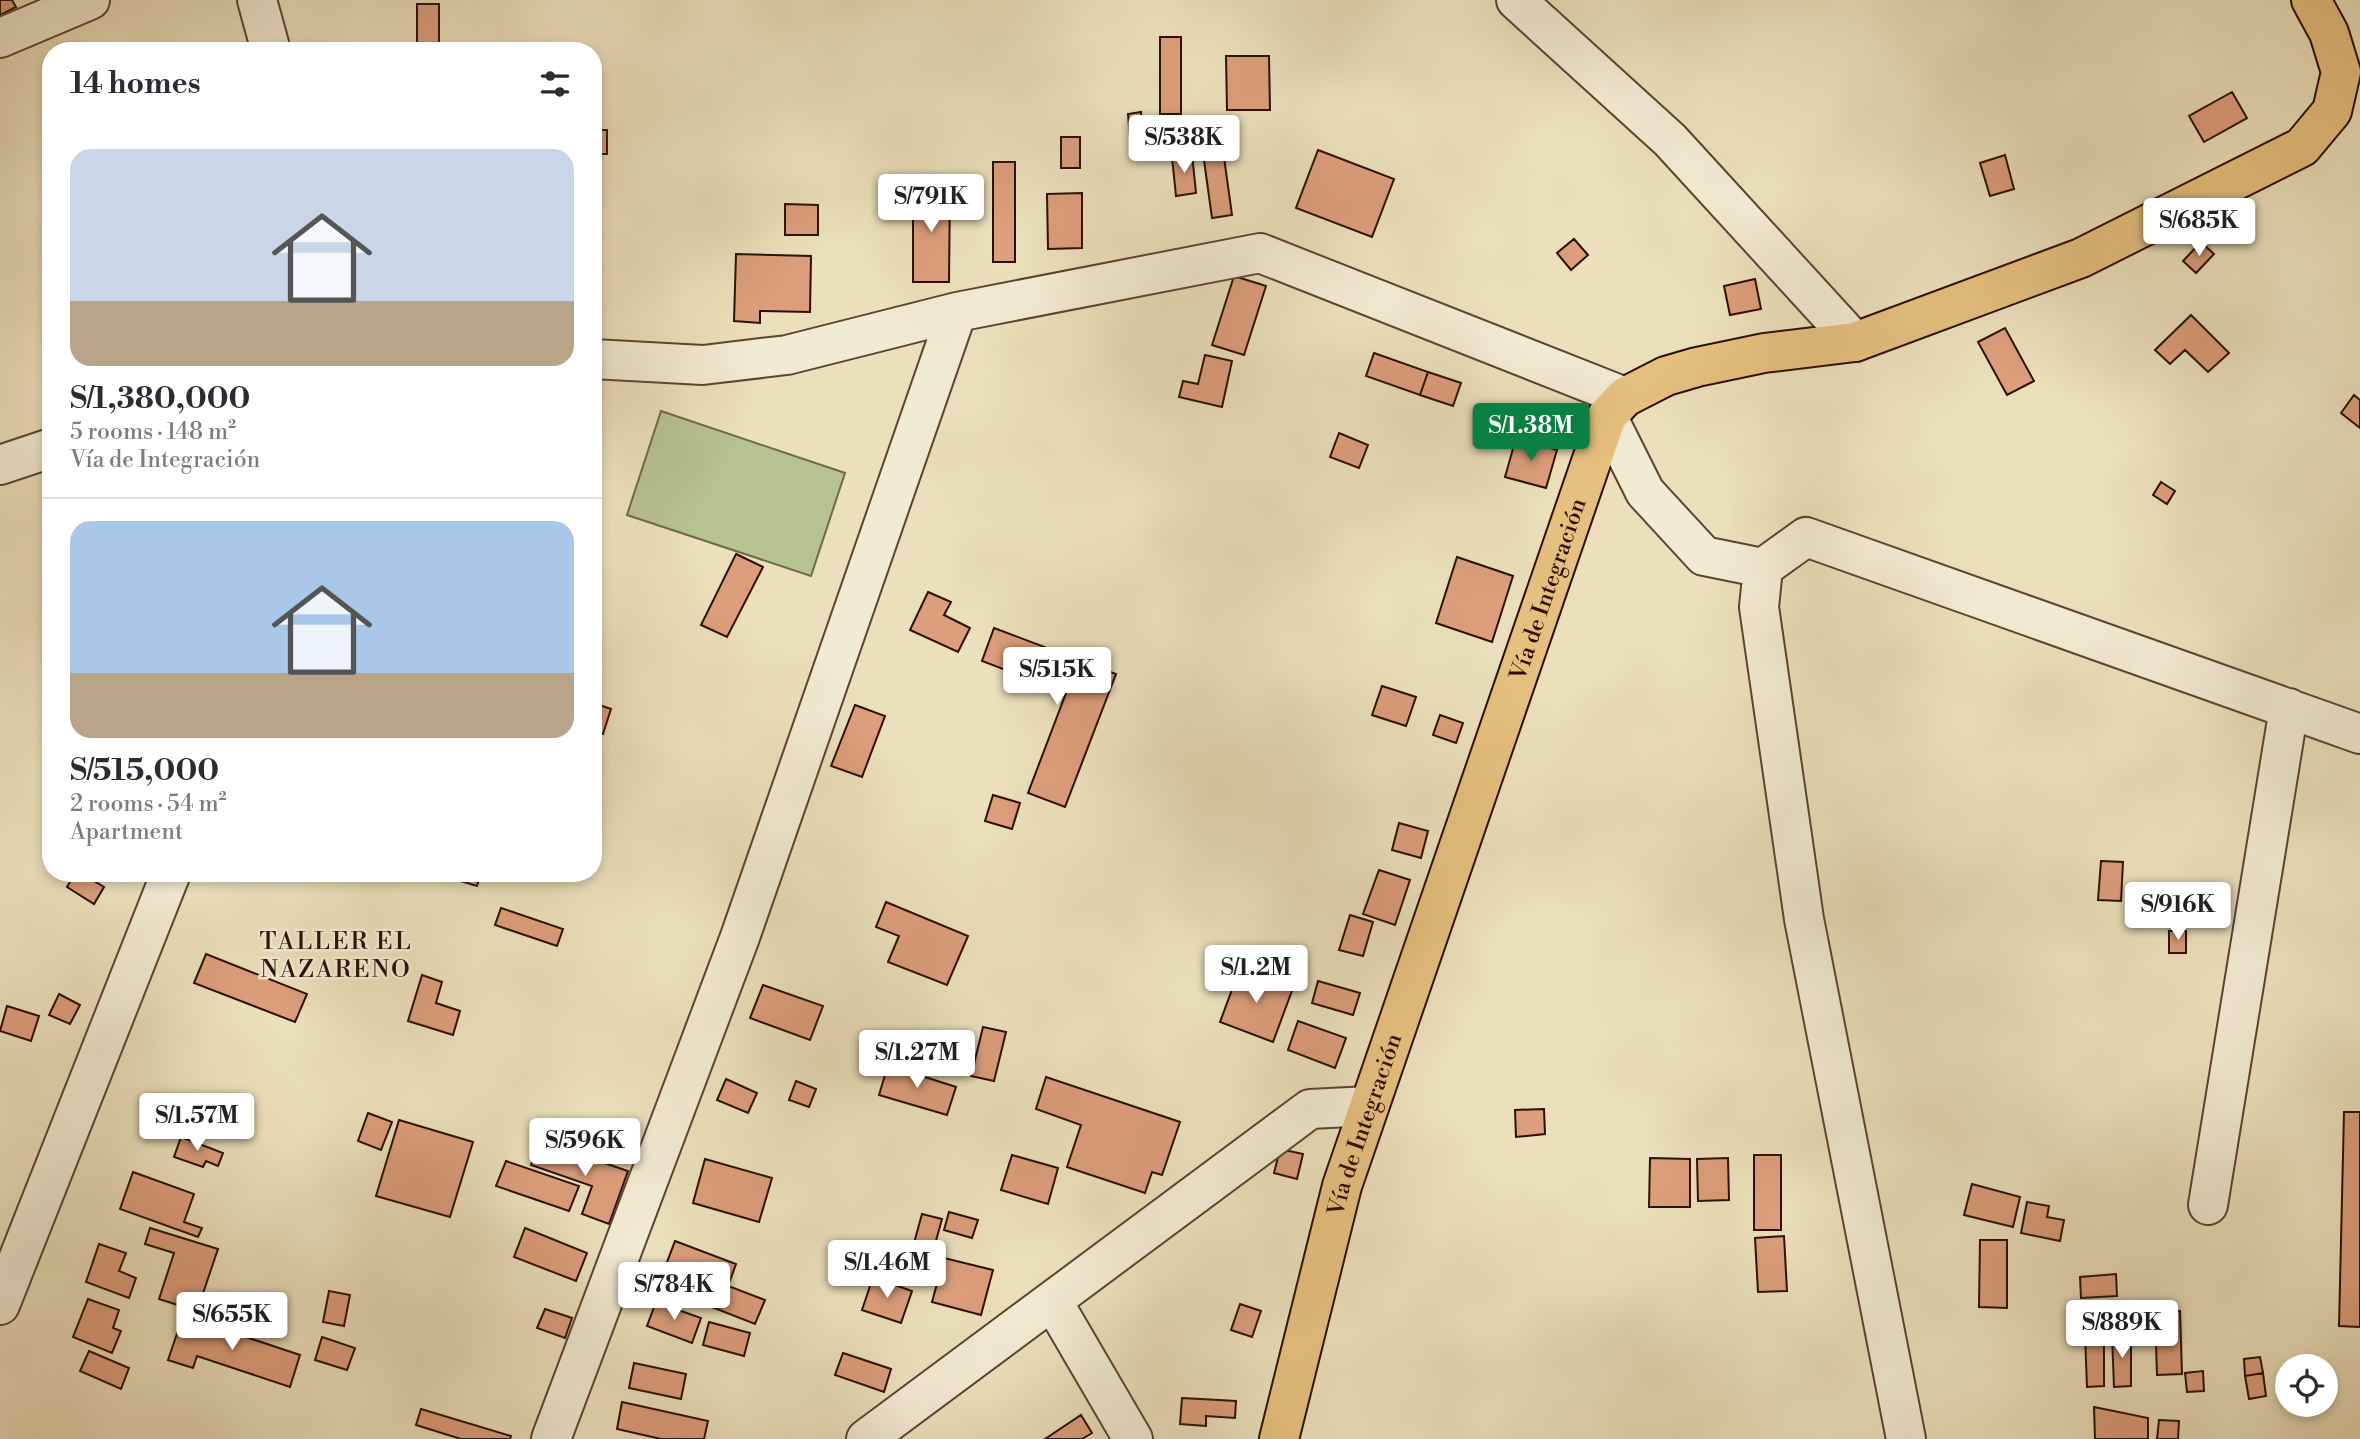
<!DOCTYPE html>
<html lang="en">
<head>
<meta charset="utf-8">
<style>
	:root { --surface:#fff; --page:#f7f7f7; --text:#2b2b33; --muted:#7c7c81; --line:#e1e1e2; --accent:#0b8043 }
	body { margin:0; font-family:"Libre Bodoni",serif; background:var(--page); color:var(--text); height:100vh; display:flex; flex-direction:column; font-size:26px; white-space:nowrap }
	* { box-sizing:border-box; margin:0 }
	p { font-size:23px; color:var(--muted) }
	.icon { flex:none; width:38px; height:38px; fill:none; stroke:currentColor; stroke-width:2; stroke-linecap:round; stroke-linejoin:round }
	.map { position:relative; flex:1; overflow:hidden }
	.panel { position:absolute; left:42px; top:42px; width:560px; height:840px; display:flex; flex-direction:column; background:var(--surface); border-radius:28px; box-shadow:0 4px 10px #0003 }
	.panel>* { flex:none }
	.tools { position:absolute; left:2275px; top:1354px; display:grid; gap:14px }
	.tools a { display:grid; place-items:center; width:63px; height:63px; border-radius:50%; background:var(--surface); box-shadow:0 4px 10px #0003; font-size:35px }
	.price { position:absolute; translate:-50% -60px; padding:0 16px; border-radius:7px; background:#fff; color:#222; font-size:23px; line-height:46px; filter:drop-shadow(0 2px 4px #0008) }
	.price::after { content:''; position:absolute; left:50%; top:42px; width:21px; height:16px; margin-left:-10px; background:inherit; clip-path:polygon(0 0,100% 0,50% 100%) }
	.price.selected { background:var(--accent); color:#fff }
	ul { padding:0; list-style:none }
	li { display:grid; align-content:center; gap:14px; height:371px; padding:0 28px }
	li+li { border-top:2px solid var(--line) }
	li span { display:grid; place-items:center; height:217px; border-radius:21px; color:#555 }
	li>.icon { margin-inline-start:auto }
	span .icon { width:126px; height:126px; fill:#fffc; stroke-width:1 }
	li b { font-size:30px }
	h2 { display:flex; justify-content:space-between; align-items:center; height:84px; padding:0 28px; font-size:30px }
	.map>svg:first-child { display:block }
	.green { fill:#b7c291; stroke:#72684a; stroke-width:2 }
	.building { fill:#dc9e7b; stroke:#2d0f04; stroke-width:2 }
	.lines { fill:none; stroke-linecap:round; stroke-linejoin:round }
	.minor-casing { stroke:#5c4332; stroke-width:42 }
	.major-casing { stroke:#2d0f04; stroke-width:42 }
	.minor { stroke:#f2ebd3; stroke-width:38 }
	.major { stroke:#e6c07e; stroke-width:38 }
	.labels { text-anchor:middle; stroke-width:5; stroke-linejoin:round; paint-order:stroke }
	.street-label { font-size:23px; fill:#2d0f04; stroke:#f2ebd3 }
	.neighbourhood-label { font-size:24px; letter-spacing:2px; fill:#2d0f04; stroke:#f2ebd3 }
</style>
</head>
<body>
<div class="map">
<svg width="2360" height="1439" viewBox="0 0 2360 1439">
	<rect width="100%" height="100%" fill="#ebe0bb"/>
	<filter id="stains"><feTurbulence type="fractalNoise" baseFrequency=".00286" numOctaves="4"/><feColorMatrix values="0 0 0 0 .2 0 0 0 0 .09 0 0 0 0 .02 0 0 0 .5 -.17"/></filter>
	<radialGradient id="worn" r=".72"><stop offset=".6" stop-color="#630" stop-opacity="0"/><stop offset="1" stop-color="#630" stop-opacity=".3"/></radialGradient>
	<path class="green" d="M661,411L845,473L811,576L627,515Z"/>
	<path class="building" d="M0,0H12L16,7L0,15Z
		M417,4H439V51H407V43H417Z
		M1160,37H1181V114H1160Z
		M1226,56H1269L1270,110H1227Z
		M2232,92L2247,118L2204,142L2189,116Z
		M1141,112L1143,138L1130,139L1128,114Z
		M593,130H607V154H593Z
		M1061,137H1080V168H1061Z
		M1223,150L1232,215L1212,218L1203,153Z
		M1318,150L1394,179L1372,237L1296,208Z
		M1192,154L1196,193L1176,196L1172,157Z
		M2005,155L2014,189L1990,196L1980,163Z
		M993,162H1015V262H993Z
		M913,186L950,187L949,282H913Z
		M1082,193V248L1048,249L1047,194Z
		M785,204L818,205V235H785Z
		M1574,239L1588,255L1571,270L1557,253Z
		M2201,242L2214,254L2196,273L2183,261Z
		M736,254L811,256L810,312L760,311V323L734,321Z
		M1234,276L1266,286L1244,355L1212,345Z
		M1755,279L1761,309L1730,315L1724,286Z
		M2191,315L2229,353L2208,372L2185,350L2170,364L2155,350Z
		M2005,328L2034,381L2007,395L1978,342Z
		M1374,353L1428,372L1420,395L1366,376Z
		M1205,355L1232,361L1222,407L1179,397L1183,381L1198,384Z
		M1428,372L1461,383L1453,406L1420,395Z
		M2354,395L2360,400V428L2341,413Z
		M1339,433L1368,445L1359,468L1330,457Z
		M1516,438L1557,450L1546,488L1505,477Z
		M2161,482L2175,491L2167,504L2153,495Z
		M736,554L763,567L727,637L701,625Z
		M1457,557L1513,576L1492,642L1436,623Z
		M928,592L951,602L944,615L970,628L958,652L910,630Z
		M994,628L1116,674L1065,807L1028,793L1066,693L982,661Z
		M1382,686L1416,697L1406,726L1372,715Z
		M593,703L611,709L603,734L593,731Z
		M855,705L885,716L862,777L831,766Z
		M1440,715L1463,723L1456,743L1433,735Z
		M993,795L1020,803L1012,829L985,821Z
		M1399,823L1428,831L1421,858L1392,850Z
		M2101,861L2123,862L2121,901L2098,900Z
		M1379,870L1410,880L1395,925L1363,914Z
		M75,873H81L104,887L94,904L67,887Z
		M445,873H481L477,886L444,876Z
		M886,902L968,936L947,985L888,962L899,936L876,927Z
		M501,908L563,929L557,946L495,925Z
		M1350,915L1373,922L1363,956L1339,950Z
		M2169,931H2186V953H2169Z
		M206,954L307,994L295,1022L194,983Z
		M1240,968L1293,988L1273,1042L1220,1022Z
		M422,975L442,982L436,1003L460,1011L453,1035L408,1021Z
		M1318,981L1360,993L1353,1015L1312,1003Z
		M763,985L823,1006L810,1040L750,1018Z
		M59,994L80,1005L70,1024L49,1015Z
		M7,1006L39,1016L31,1041L0,1031Z
		M1298,1021L1346,1038L1335,1068L1288,1050Z
		M983,1027L1006,1032L994,1081L971,1076Z
		M888,1065L956,1087L947,1115L879,1095Z
		M1046,1077L1180,1122L1162,1175L1152,1172L1145,1193L1067,1167L1081,1125L1036,1109Z
		M726,1079L757,1093L748,1113L717,1100Z
		M796,1081L816,1089L809,1107L789,1100Z
		M1544,1109L1545,1134L1516,1137L1515,1110Z
		M2344,1112H2360V1327L2339,1326Z
		M368,1113L392,1122L381,1150L358,1141Z
		M399,1120L473,1142L450,1217L376,1196Z
		M181,1137L223,1153L218,1166L206,1161L203,1167L174,1157Z
		M540,1141L628,1171L609,1224L582,1214L592,1186L531,1165Z
		M1280,1149L1303,1154L1297,1179L1274,1173Z
		M1012,1155L1058,1168L1048,1204L1001,1190Z
		M1754,1155H1781V1230H1754Z
		M1650,1158L1690,1159V1207H1649Z
		M1728,1158L1729,1200L1698,1201L1697,1159Z
		M705,1159L772,1178L759,1222L693,1203Z
		M506,1161L579,1186L569,1211L496,1186Z
		M133,1172L194,1194L184,1222L202,1228L198,1237L120,1209Z
		M1972,1184L2020,1197L2013,1227L1964,1215Z
		M2027,1202L2049,1206L2047,1217L2064,1220L2060,1241L2021,1233Z
		M949,1212L978,1220L972,1238L944,1230Z
		M922,1214L942,1219L934,1248L914,1243Z
		M150,1228L218,1249L197,1311L159,1299L174,1253L145,1244Z
		M525,1228L587,1253L576,1281L514,1257Z
		M1784,1236L1787,1291L1758,1292L1755,1238Z
		M1980,1240H2007V1308L1979,1307Z
		M675,1241L736,1264L728,1286L765,1300L755,1324L658,1286Z
		M99,1244L126,1253L119,1271L136,1278L129,1298L86,1282Z
		M944,1258L993,1270L981,1315L932,1302Z
		M2116,1274L2117,1296L2081,1298L2080,1277Z
		M873,1277L912,1291L901,1323L862,1310Z
		M329,1291L350,1295L344,1326L323,1322Z
		M88,1299L119,1310L113,1328L121,1331L112,1353L73,1337Z
		M656,1302L701,1318L692,1343L647,1326Z
		M1240,1304L1261,1311L1252,1337L1231,1330Z
		M2113,1304H2131V1335H2085V1318H2113Z
		M545,1309L572,1318L565,1338L537,1328Z
		M2180,1311L2182,1374L2157,1375L2155,1313Z
		M183,1316L300,1355L290,1387L197,1356L193,1368L168,1360Z
		M709,1322L750,1333L744,1356L703,1345Z
		M2085,1335H2104V1386L2087,1387Z
		M2112,1335H2131V1386L2114,1387Z
		M322,1337L355,1348L347,1370L315,1360Z
		M89,1351L129,1368L121,1389L80,1371Z
		M843,1353L891,1369L884,1392L835,1375Z
		M2260,1357L2263,1373L2245,1376L2244,1359Z
		M634,1363L686,1374L681,1399L629,1388Z
		M2203,1371L2204,1391L2187,1392L2185,1373Z
		M2263,1373L2266,1396L2249,1399L2245,1376Z
		M1182,1398L1236,1401L1235,1418L1206,1416V1426L1180,1424Z
		M622,1402L708,1421L704,1439H661L617,1429Z
		M2094,1407L2148,1418V1439H2095Z
		M421,1409L511,1436L510,1439H461L416,1425Z
		M1081,1415L1092,1433L1082,1439H1045Z
		M2159,1420L2179,1421L2178,1439H2157Z"/>
	<g class="lines">
		<defs>
			<path id="minor" d="M257,0L271,51
				M1516,0L1670,140L1855,342
				M0,38L90,0
				M593,359L703,365L787,355L957,312L1260,253L1625,397
				M1607,416L1645,492L1704,556L1763,568L1806,537L2360,734
				M0,465L51,448
				M1763,568L1759,607L1804,919L1906,1439
				M2208,1205L2289,708
				M1053,1302L1133,1439
				M0,1305L171,873
				M551,1439L740,937L957,312
				M866,1439L1310,1109L1369,1106"/>
			<g id="major">
				<path id="s1" d="M1279,1439L1342,1186L1607,416L1625,397L1666,376L1697,367L1764,353L1855,342L2081,258L2302,147L2332,111L2341,72L2329,33L2311,0"/>
			</g>
		</defs>
		<use href="#minor" class="minor-casing"/>
		<use href="#major" class="major-casing"/>
		<use href="#minor" class="minor"/>
		<use href="#major" class="major"/>
	</g>
	<g class="labels">
		<g class="street-label">
			<text dy="8" stroke="none"><textPath href="#s1" startOffset="892">Vía de Integración</textPath></text>
			<text dy="8" stroke="none"><textPath href="#s1" startOffset="326">Vía de Integración</textPath></text>
		</g>
		<g class="neighbourhood-label">
			<text x="336" y="949">TALLER EL<tspan x="336" dy="28">NAZARENO</tspan></text>
		</g>
	</g>
	<rect width="100%" height="100%" filter="url(#stains)"/>
	<rect width="100%" height="100%" fill="url(#worn)"/>
</svg>
<div class="tools">
<a><svg class="icon" aria-label="locate" viewBox="0 0 24 24"><circle cx="12" cy="12" r="6"/><path d="M12 2v4M12 18v4M2 12h4M18 12h4"/></svg></a>
</div>
<b class="price" style="left:1184px;top:175px">S/538K</b>
<b class="price" style="left:931px;top:234px">S/791K</b>
<b class="price" style="left:2199px;top:258px">S/685K</b>
<b class="price selected" style="left:1531px;top:463px">S/1.38M</b>
<b class="price" style="left:1057px;top:707px">S/515K</b>
<b class="price" style="left:2178px;top:942px">S/916K</b>
<b class="price" style="left:1256px;top:1005px">S/1.2M</b>
<b class="price" style="left:917px;top:1090px">S/1.27M</b>
<b class="price" style="left:197px;top:1153px">S/1.57M</b>
<b class="price" style="left:585px;top:1178px">S/596K</b>
<b class="price" style="left:887px;top:1300px">S/1.46M</b>
<b class="price" style="left:674px;top:1322px">S/784K</b>
<b class="price" style="left:232px;top:1352px">S/655K</b>
<b class="price" style="left:2122px;top:1360px">S/889K</b>
<section class="panel">
<h2>14 homes<svg class="icon" aria-label="filters" viewBox="0 0 24 24"><path d="M4 7h16M4 17h16"/><circle cx="9" cy="7" r="2"/><circle cx="15" cy="17" r="2"/></svg></h2>
<ul>
<li><span style="background:linear-gradient(#c9d6e8 70%,#b9a48a 0)"><svg class="icon" aria-label="home" viewBox="0 0 24 24"><path d="M3 11l9-7 9 7M6 9v11h12V9"/></svg></span><div><b>S/1,380,000</b><p>5 rooms · 148 m²</p><p>Vía de Integración</p></div></li>
<li><span style="background:linear-gradient(#a9c7e8 70%,#b9a48a 0)"><svg class="icon" aria-label="home" viewBox="0 0 24 24"><path d="M3 11l9-7 9 7M6 9v11h12V9"/></svg></span><div><b>S/515,000</b><p>2 rooms · 54 m²</p><p>Apartment</p></div></li>
</ul>
</section>
</div>
</body>
</html>
